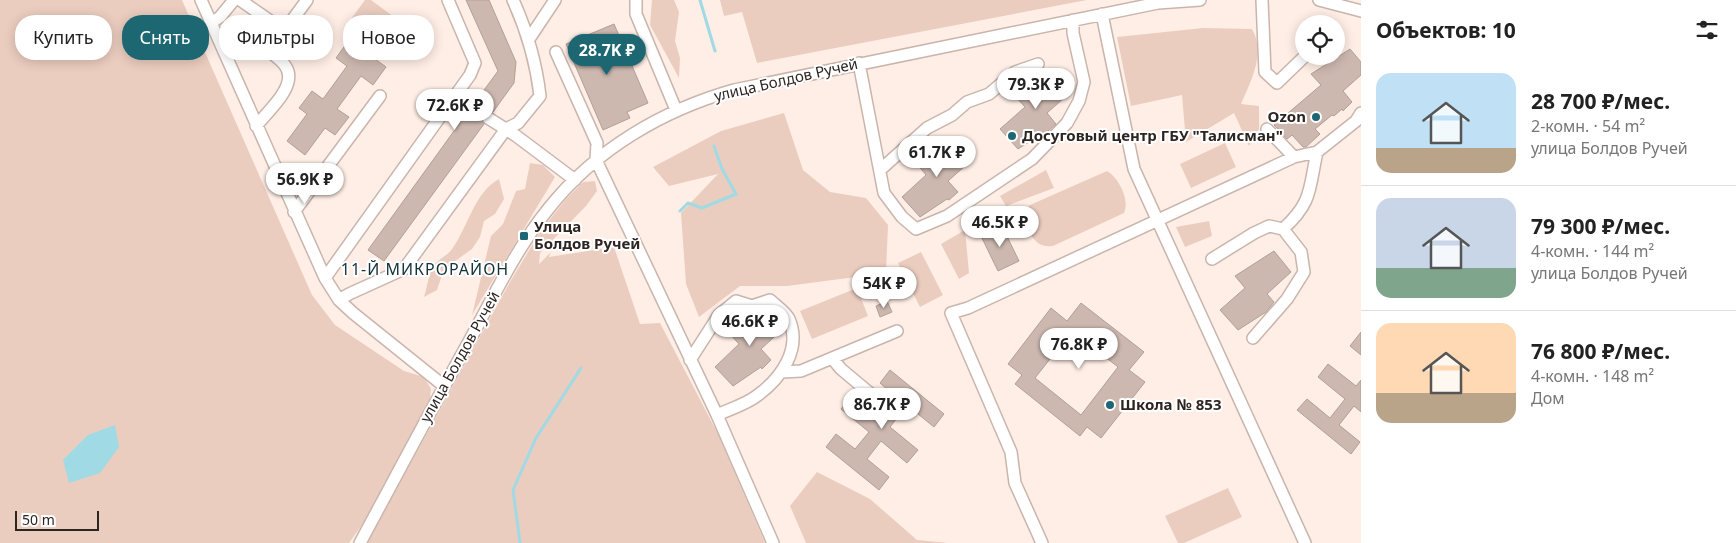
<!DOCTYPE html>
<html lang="ru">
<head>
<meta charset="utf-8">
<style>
	:root { --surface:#fff; --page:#f6f6f6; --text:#222; --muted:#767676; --line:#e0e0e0; --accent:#1d6773 }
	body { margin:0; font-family:"Noto Sans",sans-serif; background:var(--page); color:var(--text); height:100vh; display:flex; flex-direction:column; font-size:19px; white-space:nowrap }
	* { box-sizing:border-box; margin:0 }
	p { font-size:16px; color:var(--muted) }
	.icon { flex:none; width:28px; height:28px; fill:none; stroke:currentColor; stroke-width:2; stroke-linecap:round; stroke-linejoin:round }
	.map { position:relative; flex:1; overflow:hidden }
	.drawer { display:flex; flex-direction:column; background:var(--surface); width:375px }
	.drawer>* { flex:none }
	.guide { position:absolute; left:15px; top:15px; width:475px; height:45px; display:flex; gap:10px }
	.tools { position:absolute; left:1295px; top:15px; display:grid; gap:10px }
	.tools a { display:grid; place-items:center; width:50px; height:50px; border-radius:50%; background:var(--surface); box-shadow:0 2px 12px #0003; font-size:25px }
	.scale { position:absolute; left:15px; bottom:12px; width:84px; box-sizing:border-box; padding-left:5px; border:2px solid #2d2522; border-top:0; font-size:14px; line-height:18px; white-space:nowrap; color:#2d2522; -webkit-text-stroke:4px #fff; paint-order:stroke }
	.price { position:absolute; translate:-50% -42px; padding:0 11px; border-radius:18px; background:#fff; color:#222; font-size:16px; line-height:32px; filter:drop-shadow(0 1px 2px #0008) }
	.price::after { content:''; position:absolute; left:50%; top:30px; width:15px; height:11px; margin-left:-8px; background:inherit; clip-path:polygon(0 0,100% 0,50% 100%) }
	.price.current { background:var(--accent); color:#fff }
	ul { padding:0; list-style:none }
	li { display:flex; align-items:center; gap:15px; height:125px; padding:0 15px }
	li+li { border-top:1px solid var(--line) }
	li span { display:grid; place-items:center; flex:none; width:140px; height:100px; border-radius:15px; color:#555 }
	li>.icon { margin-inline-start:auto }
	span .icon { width:60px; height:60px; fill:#fffc; stroke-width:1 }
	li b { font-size:21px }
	h2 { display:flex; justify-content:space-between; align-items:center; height:60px; padding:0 15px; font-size:21px }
	.tag { padding:0 18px; border-radius:20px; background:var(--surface); box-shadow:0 2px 12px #0003; font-size:18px; line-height:45px }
	.tag.current { background:var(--accent); color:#fff }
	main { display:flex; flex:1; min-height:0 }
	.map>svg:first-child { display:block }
	.green { fill:#ebcdbf }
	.water { fill:#9fdae5 }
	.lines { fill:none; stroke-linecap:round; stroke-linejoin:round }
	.stream { stroke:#9fdae5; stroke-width:3 }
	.building { fill:#ccb8af; stroke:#b29f95; fill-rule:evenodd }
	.minor-tunnel { stroke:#d5c6bf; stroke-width:11; stroke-dasharray:11 5.5; stroke-linecap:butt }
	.minor-casing { stroke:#c9b5ac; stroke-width:14 }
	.minor { stroke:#fff; stroke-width:11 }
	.poi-dot { fill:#1d6773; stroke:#fff; stroke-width:2 }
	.labels { text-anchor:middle; stroke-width:4; stroke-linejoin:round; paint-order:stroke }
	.street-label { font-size:15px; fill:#2d2522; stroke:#fff }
	.poi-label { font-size:15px; font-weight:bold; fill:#2d2522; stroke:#fff; text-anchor:start }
	.neighbourhood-label { font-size:16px; letter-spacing:1px; fill:#123339; stroke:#fff }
</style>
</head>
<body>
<main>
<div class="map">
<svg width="1361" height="543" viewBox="0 0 1361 543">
	<rect width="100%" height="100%" fill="#ffeee6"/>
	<path class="green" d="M0,0H182L312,295L335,325L404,371L424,377L431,389L430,399L362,525L349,543H0Z
		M365,0H371L421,37L404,59L351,19Z
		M652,0H674L679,12L675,41L680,58L679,78L650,25Z
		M720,0H1087L757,63L742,12L724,16Z
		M1203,28L1252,29C1266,53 1251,81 1241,104L1259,106V129L1249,146L1234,113L1186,142L1182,95L1131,106L1117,37Z
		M784,113L803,170L830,192L866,198L888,225L886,273L787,286H740L699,317L686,284L681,213L718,174L669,186L653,167L721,131Z
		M1225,143L1236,167L1191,188L1180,164Z
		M530,163L543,165L555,177L472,315L491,236L503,224L516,191L525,189Z
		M1046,170L1054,188L1006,206L1000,196Z
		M1107,171C1119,178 1130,200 1124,213L1053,246C1033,249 1027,229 1023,212L1030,205Z
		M499,179L504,199L495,214L484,221L480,237L472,249L444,269L437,290L424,297C427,288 429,271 435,264C440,258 448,255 452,249C469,225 474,193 499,179Z
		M595,181L597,191L586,206L540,253L539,264L551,252L549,257L614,247L640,324L660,323L718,434L765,543H367L510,282L540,232L566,199L583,182Z
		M1209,221L1212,236L1185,247L1176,227Z
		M965,230L969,273L959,279L941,244Z
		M921,252L943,295L920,307L898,263Z
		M857,288L868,316L812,339L800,311Z
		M817,472L870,499L917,540L949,543H806L790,506Z
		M1228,488L1242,517L1184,543H1178L1165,516Z"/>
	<path class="water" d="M115,425L119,447L100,473L69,483L63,460L88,435Z"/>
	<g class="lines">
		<path class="stream" d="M700,0L715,51
			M680,211L688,203L702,208L736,194L722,169L714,146
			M520,543L513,490L536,438L581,368"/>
	</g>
	<path class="building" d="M466,0H489L516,62L514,83L493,112L488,111L482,114L481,118L484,124L384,261L368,250L467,113L472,114L478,112L479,107L476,101L498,71Z
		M614,24L648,103L627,112L630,118L603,130L566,44Z
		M349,40L386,67L373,85L361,76L337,109L349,117L335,135L325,128L305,155L287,141L307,114L299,108L312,91L323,99L347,66L336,58Z
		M1350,49L1361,62V75L1343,91L1352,102L1343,111L1342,109L1334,116L1332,115L1315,129L1320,134L1306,147H1303L1292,135L1287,139L1274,125L1321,85L1311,74Z
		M1054,71L1072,91L1047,113L1056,124L1047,132L1046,131L1018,149L1000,129L1025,107L1015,96L1024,88L1026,89Z
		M955,139L973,159L948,181L958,192L949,200L947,199L920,217L902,197L926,175L917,164Z
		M1001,224L1019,261L998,271L980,234Z
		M1274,251L1291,272L1267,294L1274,302L1266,312L1238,330L1220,310L1245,288L1235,276Z
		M887,301L892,312L880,317L876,306Z
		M1081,303L1144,352L1129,370L1145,382L1101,438L1087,427L1080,436L1015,384L1022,375L1008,364L1051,308L1067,321ZM1072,331L1118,367L1081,415L1035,378Z
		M768,309L784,328L761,349L771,360L762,369L761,367L733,386L715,367L739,344L729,333L738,325L739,326L757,313L759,315Z
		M1361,332V355L1350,346Z
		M1328,364L1356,386L1361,380V412L1354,406L1339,425L1360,442L1351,454L1297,410L1307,399L1330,418L1345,399L1318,377Z
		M890,370L944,414L934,427L907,405L890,427L918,450L907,463L881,441L867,459L889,477L879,490L826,447L836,434L855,449L869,432L841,409L852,396L880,419L889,410L897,398L880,383Z"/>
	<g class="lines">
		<path class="minor-tunnel" d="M472,107L488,118"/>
		<defs>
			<path id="minor" d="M201,0L325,278L339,300L353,313L444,386
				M240,0L279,27L290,23L307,0
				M636,0V14L676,110
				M1262,0L1265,72L1277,83L1305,56
				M1319,0L1361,11
				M1102,14L1134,169L1305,543
				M211,23L220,17L234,0
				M529,39L555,0
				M556,52L597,143L596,160L717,415L773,543
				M859,63L884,193L902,217L916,229L947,216L1032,159L1067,123L1079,101L1084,82L1073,33V20
				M455,95L472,107
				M488,118L515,135L575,180
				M256,126C267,112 298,86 286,67C282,60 272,54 266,49
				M1267,129L1294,157L1317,152
				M880,170L927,128L952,115L967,102L989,94L1015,72L1038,64
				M294,212L380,96
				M1283,229C1313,202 1309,188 1317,152L1356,121L1361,113
				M1212,259L1254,233L1269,226L1283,229L1301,252L1304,272L1287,299L1253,338
				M325,278L470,75L475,63L448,0
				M339,300L349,294L404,269L506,129L518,123L540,96C536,61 527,31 513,0
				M832,358L841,369L884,405
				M690,360L719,315L736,301L752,306L770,300C776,306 786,312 789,319C802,349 781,378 758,395C747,404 730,409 717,415
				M782,372L801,371L897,331
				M360,543C395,478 430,412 466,347C492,300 515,250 549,208C596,149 663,110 734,90L1158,3L1200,0
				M1042,543L1015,483L1011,452L951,313L968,308L1294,157"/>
		</defs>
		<use href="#minor" class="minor-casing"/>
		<use href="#minor" class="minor"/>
	</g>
	<g class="poi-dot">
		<circle cx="1316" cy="117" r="5"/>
		<circle cx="1012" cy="136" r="5"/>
		<rect x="519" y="231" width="10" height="10" rx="2.5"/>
		<circle cx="1110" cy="405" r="5"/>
	</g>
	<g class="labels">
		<g class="street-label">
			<text transform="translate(786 80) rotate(-13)" y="5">улица Болдов Ручей</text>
			<text transform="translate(460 357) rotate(-61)" y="5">улица Болдов Ручей</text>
		</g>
		<g class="poi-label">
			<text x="1306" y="122" text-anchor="end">Ozon</text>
			<text x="1022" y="141">Досуговый центр ГБУ "Талисман"</text>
			<text x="534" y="232">Улица<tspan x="534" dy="17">Болдов Ручей</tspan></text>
			<text x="1120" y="410">Школа № 853</text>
		</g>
		<g class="neighbourhood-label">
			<text x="425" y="275">11-Й МИКРОРАЙОН</text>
		</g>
	</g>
</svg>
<div class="tools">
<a><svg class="icon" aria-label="locate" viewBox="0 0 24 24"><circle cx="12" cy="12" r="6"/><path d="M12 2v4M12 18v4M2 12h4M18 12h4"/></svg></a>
</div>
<div class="scale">50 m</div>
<b class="price current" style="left:607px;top:76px">28.7K ₽</b>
<b class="price" style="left:1036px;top:110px">79.3K ₽</b>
<b class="price" style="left:455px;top:131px">72.6K ₽</b>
<b class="price" style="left:937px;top:178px">61.7K ₽</b>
<b class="price" style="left:305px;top:205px">56.9K ₽</b>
<b class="price" style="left:1000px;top:248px">46.5K ₽</b>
<b class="price" style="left:884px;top:309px">54K ₽</b>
<b class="price" style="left:750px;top:347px">46.6K ₽</b>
<b class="price" style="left:1079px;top:370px">76.8K ₽</b>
<b class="price" style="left:882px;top:430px">86.7K ₽</b>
<div class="guide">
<a class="tag">Купить</a>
<a class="tag current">Снять</a>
<a class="tag">Фильтры</a>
<a class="tag">Новое</a>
</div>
</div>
<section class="drawer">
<h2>Объектов: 10<svg class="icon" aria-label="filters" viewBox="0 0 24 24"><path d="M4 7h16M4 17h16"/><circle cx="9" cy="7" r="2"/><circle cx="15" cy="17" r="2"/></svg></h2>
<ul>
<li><span style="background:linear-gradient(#bfe0f5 75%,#b9a48a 0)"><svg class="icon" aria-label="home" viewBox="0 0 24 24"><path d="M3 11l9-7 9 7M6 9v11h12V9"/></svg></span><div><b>28 700 ₽/мес.</b><p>2-комн. · 54 m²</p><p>улица Болдов Ручей</p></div></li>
<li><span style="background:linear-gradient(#c9d6e8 70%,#7fa58c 0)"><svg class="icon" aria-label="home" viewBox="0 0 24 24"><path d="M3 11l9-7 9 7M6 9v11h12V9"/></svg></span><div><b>79 300 ₽/мес.</b><p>4-комн. · 144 m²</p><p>улица Болдов Ручей</p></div></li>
<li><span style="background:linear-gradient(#ffd9b3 70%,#b9a48a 0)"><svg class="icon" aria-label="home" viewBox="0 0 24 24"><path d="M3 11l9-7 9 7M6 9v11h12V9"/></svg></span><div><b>76 800 ₽/мес.</b><p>4-комн. · 148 m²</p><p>Дом</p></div></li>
</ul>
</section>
</main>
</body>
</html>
